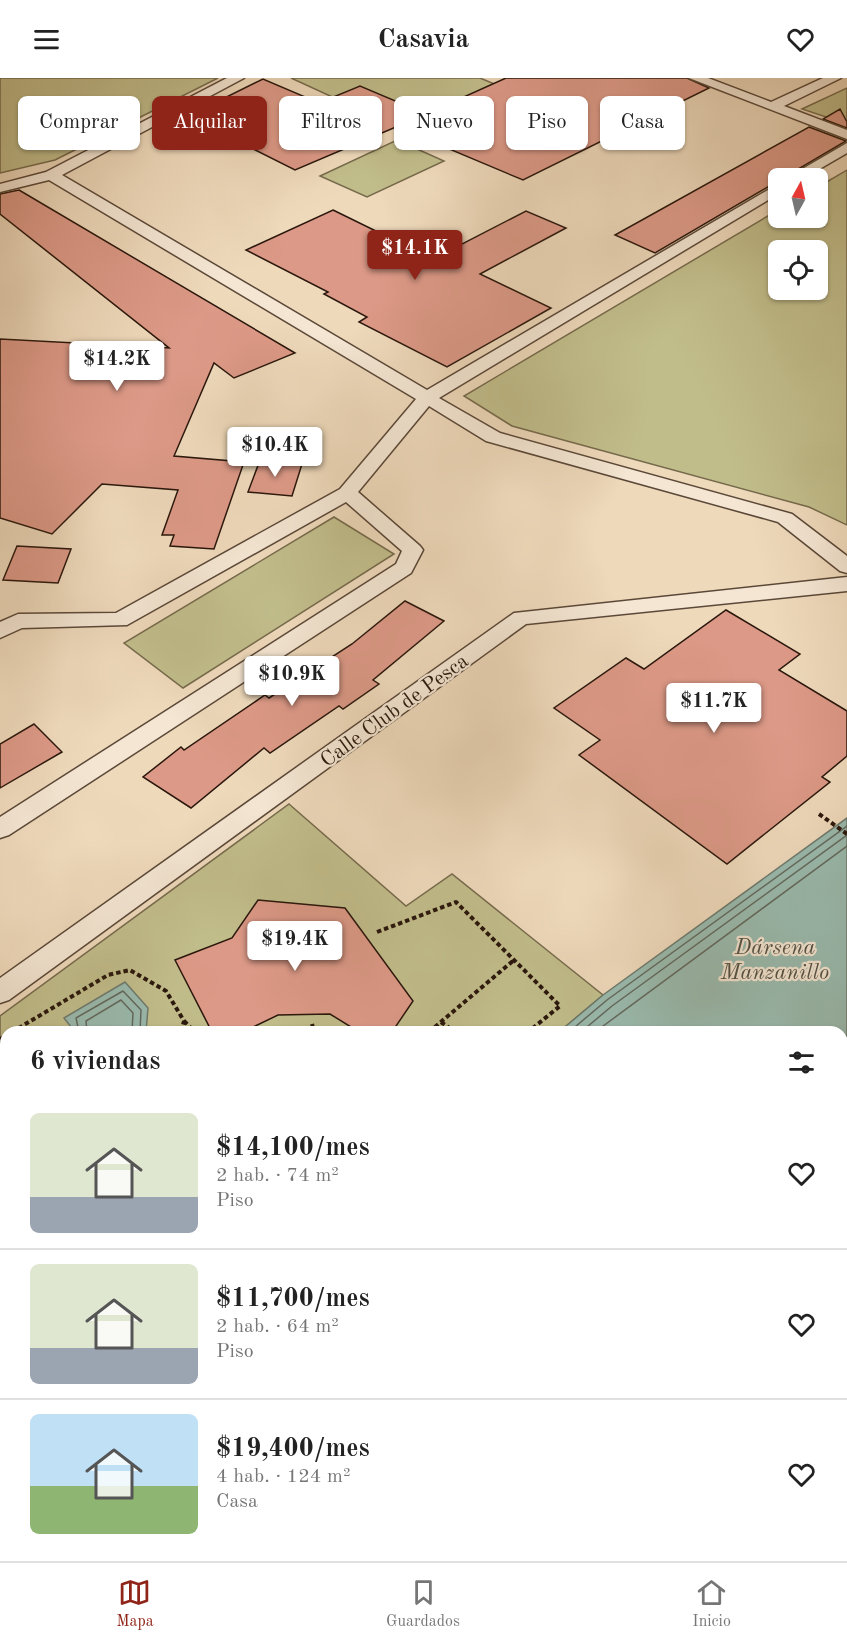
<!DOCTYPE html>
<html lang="es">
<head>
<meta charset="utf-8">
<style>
	:root { --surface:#fff; --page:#f6f6f6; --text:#222; --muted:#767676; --line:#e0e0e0; --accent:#8f2418 }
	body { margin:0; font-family:"Old Standard TT",serif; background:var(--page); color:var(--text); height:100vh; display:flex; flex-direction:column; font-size:22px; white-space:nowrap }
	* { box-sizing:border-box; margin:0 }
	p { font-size:20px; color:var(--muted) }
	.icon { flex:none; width:33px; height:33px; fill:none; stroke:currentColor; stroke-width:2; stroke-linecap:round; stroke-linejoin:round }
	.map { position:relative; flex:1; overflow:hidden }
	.details { position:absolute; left:0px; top:948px; width:848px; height:536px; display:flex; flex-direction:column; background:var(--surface); border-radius:18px 18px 0 0; box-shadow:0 2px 4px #0004 }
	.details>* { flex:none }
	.top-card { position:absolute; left:18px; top:18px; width:812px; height:54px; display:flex; gap:12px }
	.needle { width:39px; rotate:8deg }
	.tools { position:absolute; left:768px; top:90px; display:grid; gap:12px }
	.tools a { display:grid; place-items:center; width:60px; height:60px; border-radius:9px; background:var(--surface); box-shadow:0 2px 4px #0004; font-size:30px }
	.price { position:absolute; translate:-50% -51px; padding:0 14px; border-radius:6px; background:#fff; color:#222; font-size:20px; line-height:39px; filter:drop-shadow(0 2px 3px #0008) }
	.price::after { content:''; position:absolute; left:50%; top:36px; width:18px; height:14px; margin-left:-9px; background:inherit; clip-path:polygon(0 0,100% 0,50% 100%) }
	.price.active { background:var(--accent); color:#fff }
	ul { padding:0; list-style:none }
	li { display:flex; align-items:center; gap:18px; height:150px; padding:0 30px }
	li+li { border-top:2px solid var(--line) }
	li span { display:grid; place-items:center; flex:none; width:168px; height:120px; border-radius:9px; color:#555 }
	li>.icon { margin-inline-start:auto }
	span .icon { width:72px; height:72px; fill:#fffc; stroke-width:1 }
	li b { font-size:26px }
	h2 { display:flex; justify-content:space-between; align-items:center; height:72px; padding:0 30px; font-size:26px }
	.chip { padding:0 21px; border-radius:9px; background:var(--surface); box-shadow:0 2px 4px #0004; font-size:21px; line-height:54px }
	.chip.active { background:var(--accent); color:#fff }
	header { display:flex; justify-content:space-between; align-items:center; height:78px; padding:0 30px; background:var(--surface); font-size:27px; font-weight:600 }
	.tab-bar { display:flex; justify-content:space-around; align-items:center; height:84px; border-top:2px solid var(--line); background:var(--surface); font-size:16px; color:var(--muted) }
	.tab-bar a { display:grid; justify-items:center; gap:3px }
	.tab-bar .active { color:var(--accent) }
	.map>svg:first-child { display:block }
	.green { fill:#c1bd8b; stroke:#766a4c; stroke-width:1.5; fill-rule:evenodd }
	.water { fill:#99baae; stroke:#6d796d; stroke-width:1.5 }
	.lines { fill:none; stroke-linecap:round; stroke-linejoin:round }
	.shore { stroke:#62685d; stroke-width:1.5 }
	.building { fill:#dc9987; stroke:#2a170c; stroke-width:1.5 }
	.service-casing { stroke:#5b4838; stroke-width:3 }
	.path-far1 { stroke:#2a170c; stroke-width:4; stroke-dasharray:4.5 3; stroke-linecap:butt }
	.path { stroke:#2a170c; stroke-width:4.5; stroke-dasharray:6 4; stroke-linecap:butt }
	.service { fill:#f4e6d3; fill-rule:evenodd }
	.labels { text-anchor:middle; stroke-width:4.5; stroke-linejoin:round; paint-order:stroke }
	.street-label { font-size:21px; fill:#2a170c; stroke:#f4e6d3 }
	.water-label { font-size:22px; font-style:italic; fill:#515045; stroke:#f4e6d3 }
</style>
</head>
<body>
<header><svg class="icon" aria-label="menu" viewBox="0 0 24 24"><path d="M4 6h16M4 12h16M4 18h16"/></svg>Casavia<svg class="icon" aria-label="heart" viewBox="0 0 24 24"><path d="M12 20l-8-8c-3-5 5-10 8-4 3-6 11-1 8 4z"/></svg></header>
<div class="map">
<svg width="847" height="1483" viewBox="0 0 847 1483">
	<rect width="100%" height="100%" fill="#eed9bb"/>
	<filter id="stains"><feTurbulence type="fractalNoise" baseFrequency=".00333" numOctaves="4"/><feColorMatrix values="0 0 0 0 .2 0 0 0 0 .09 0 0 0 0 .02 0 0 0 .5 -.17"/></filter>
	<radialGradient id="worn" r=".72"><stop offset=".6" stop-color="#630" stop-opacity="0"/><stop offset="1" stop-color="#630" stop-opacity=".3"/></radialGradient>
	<path class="green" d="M0,0H218L55,82L0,95Z
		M291,0H480L526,19L456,52L416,33L389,45Z
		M847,10V46L802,31Z
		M397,62L444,83L367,119L320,98Z
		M847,92V447L809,429L512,348L464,318L778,132V140H818V109ZM778,172H818V212H778Z
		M334,439L394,476L183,610L124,565Z
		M289,726L406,828L452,796L603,917L559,954H6V1172H0V938Z"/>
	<path class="water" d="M847,740V1483H0V1172H6V1478H842V954H559L603,917Z
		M125,904L148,930L146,954H75L64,940Z"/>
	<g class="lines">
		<path class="shore" d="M79,954L76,940L123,913L141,932L140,954
			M87,954L86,943L121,922L133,935L132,954
			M569,954L607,922L847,748
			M581,954L612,928L847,757
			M595,954L847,768"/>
	</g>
	<path class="building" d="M506,0H687L709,10L523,102L397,49L410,43L295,92L188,38L263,1L319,25L360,8L426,36Z
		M840,31L847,44V50L823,41Z
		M809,49L846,63L655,175L615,157Z
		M19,112L295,275L234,300L214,285L174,378L244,384L214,471L170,468L174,457H162L178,412L102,406L52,456L0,440V261L169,270L0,136V116Z
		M333,132L433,181L526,133L566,150L480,196L551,230L447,289L359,244L367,239L324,216L328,214L246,172Z
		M260,382L302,386L292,418L248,414Z
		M17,468L71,471L58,505L3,502Z
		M405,523L444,543L373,602L379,606L343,631L339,628L270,675L264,670L191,730L143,699L181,669L184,672L265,617L269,620L352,566Z
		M726,532L800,576L779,592L847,633V678L822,699L830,704L727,786L579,677L600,662L554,630L626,580L644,591Z
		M34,646L62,674L0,710V666Z
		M258,822L345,830L413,923L392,954H359L330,936L278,937L243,954H212L175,882L232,860Z"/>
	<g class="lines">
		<defs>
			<path id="service" d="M227,0H244L62,97L427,312L778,106V116L439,320L500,355L792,436L847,478V495L840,493L778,444L486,363L429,328L358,414L420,468L423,472L411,495L9,757L0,760V739L396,486L402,473L346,424L127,547L22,550L0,560V544L18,536L116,535L340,411L416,321L49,102L0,114V106L46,94Z
				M689,0H708L771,24L823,0H841L784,28L847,52V61Z
				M847,65V75L804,100H787Z
				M847,499V513L526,546L9,922L0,925V900L514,535Z"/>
		</defs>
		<use href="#service" class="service-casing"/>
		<path class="path-far1" d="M819,736L847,756
			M377,854L456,824L560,928L528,954
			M184,943L195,954
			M441,944L455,954
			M312,946L314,954
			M12,954L108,897L130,892L166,913L184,943L181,954
			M429,954L514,882
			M0,961L6,958"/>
		<path class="path" d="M0,1076L6,1085
			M0,1155H6"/>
		<use href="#service" class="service"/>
	</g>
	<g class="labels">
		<g class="street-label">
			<text transform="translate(394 632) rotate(-36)" y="7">Calle Club de Pesca</text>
		</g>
		<g class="water-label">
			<text x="775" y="876">Dársena<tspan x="775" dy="25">Manzanillo</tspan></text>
		</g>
	</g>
	<rect width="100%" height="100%" filter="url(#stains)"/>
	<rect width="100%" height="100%" fill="url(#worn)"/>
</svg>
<div class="tools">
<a><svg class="needle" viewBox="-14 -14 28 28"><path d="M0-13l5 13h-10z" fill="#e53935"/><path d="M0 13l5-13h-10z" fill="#767676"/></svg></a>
<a><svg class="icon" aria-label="locate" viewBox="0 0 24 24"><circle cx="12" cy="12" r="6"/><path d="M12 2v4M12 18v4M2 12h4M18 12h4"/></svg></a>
</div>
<b class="price active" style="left:415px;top:203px">$14.1K</b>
<b class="price" style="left:117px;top:314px">$14.2K</b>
<b class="price" style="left:275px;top:400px">$10.4K</b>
<b class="price" style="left:292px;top:629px">$10.9K</b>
<b class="price" style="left:714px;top:656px">$11.7K</b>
<b class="price" style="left:295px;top:894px">$19.4K</b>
<div class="top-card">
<a class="chip">Comprar</a>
<a class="chip active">Alquilar</a>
<a class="chip">Filtros</a>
<a class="chip">Nuevo</a>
<a class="chip">Piso</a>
<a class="chip">Casa</a>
</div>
<section class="details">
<h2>6 viviendas<svg class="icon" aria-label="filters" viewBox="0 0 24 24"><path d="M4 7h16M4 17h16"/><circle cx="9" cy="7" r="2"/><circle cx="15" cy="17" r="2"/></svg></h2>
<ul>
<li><span style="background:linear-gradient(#dfe7d0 70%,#9aa5b1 0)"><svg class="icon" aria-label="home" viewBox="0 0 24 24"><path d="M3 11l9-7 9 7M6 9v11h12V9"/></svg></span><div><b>$14,100/mes</b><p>2 hab. · 74 m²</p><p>Piso</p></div><svg class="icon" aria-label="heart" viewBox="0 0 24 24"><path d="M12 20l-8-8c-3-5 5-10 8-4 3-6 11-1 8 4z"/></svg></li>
<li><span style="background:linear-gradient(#dfe7d0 70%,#9aa5b1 0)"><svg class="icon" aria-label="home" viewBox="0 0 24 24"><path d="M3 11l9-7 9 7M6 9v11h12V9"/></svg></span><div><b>$11,700/mes</b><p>2 hab. · 64 m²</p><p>Piso</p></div><svg class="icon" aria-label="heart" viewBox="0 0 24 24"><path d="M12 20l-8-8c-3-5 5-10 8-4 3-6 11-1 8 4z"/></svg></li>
<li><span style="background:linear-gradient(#bfe0f5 60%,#8fb573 0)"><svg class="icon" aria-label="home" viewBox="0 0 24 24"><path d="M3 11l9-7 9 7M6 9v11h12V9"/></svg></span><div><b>$19,400/mes</b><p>4 hab. · 124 m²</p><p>Casa</p></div><svg class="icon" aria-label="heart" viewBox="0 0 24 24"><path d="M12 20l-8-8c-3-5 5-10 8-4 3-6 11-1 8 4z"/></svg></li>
</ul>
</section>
</div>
<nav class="tab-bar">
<a class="active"><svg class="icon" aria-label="map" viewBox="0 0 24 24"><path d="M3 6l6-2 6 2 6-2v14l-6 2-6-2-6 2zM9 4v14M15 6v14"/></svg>Mapa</a>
<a><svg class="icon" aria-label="saved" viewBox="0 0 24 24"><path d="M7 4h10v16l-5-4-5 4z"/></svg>Guardados</a>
<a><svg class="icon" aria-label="home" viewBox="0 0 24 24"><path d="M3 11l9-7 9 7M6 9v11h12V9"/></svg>Inicio</a>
</nav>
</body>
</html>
